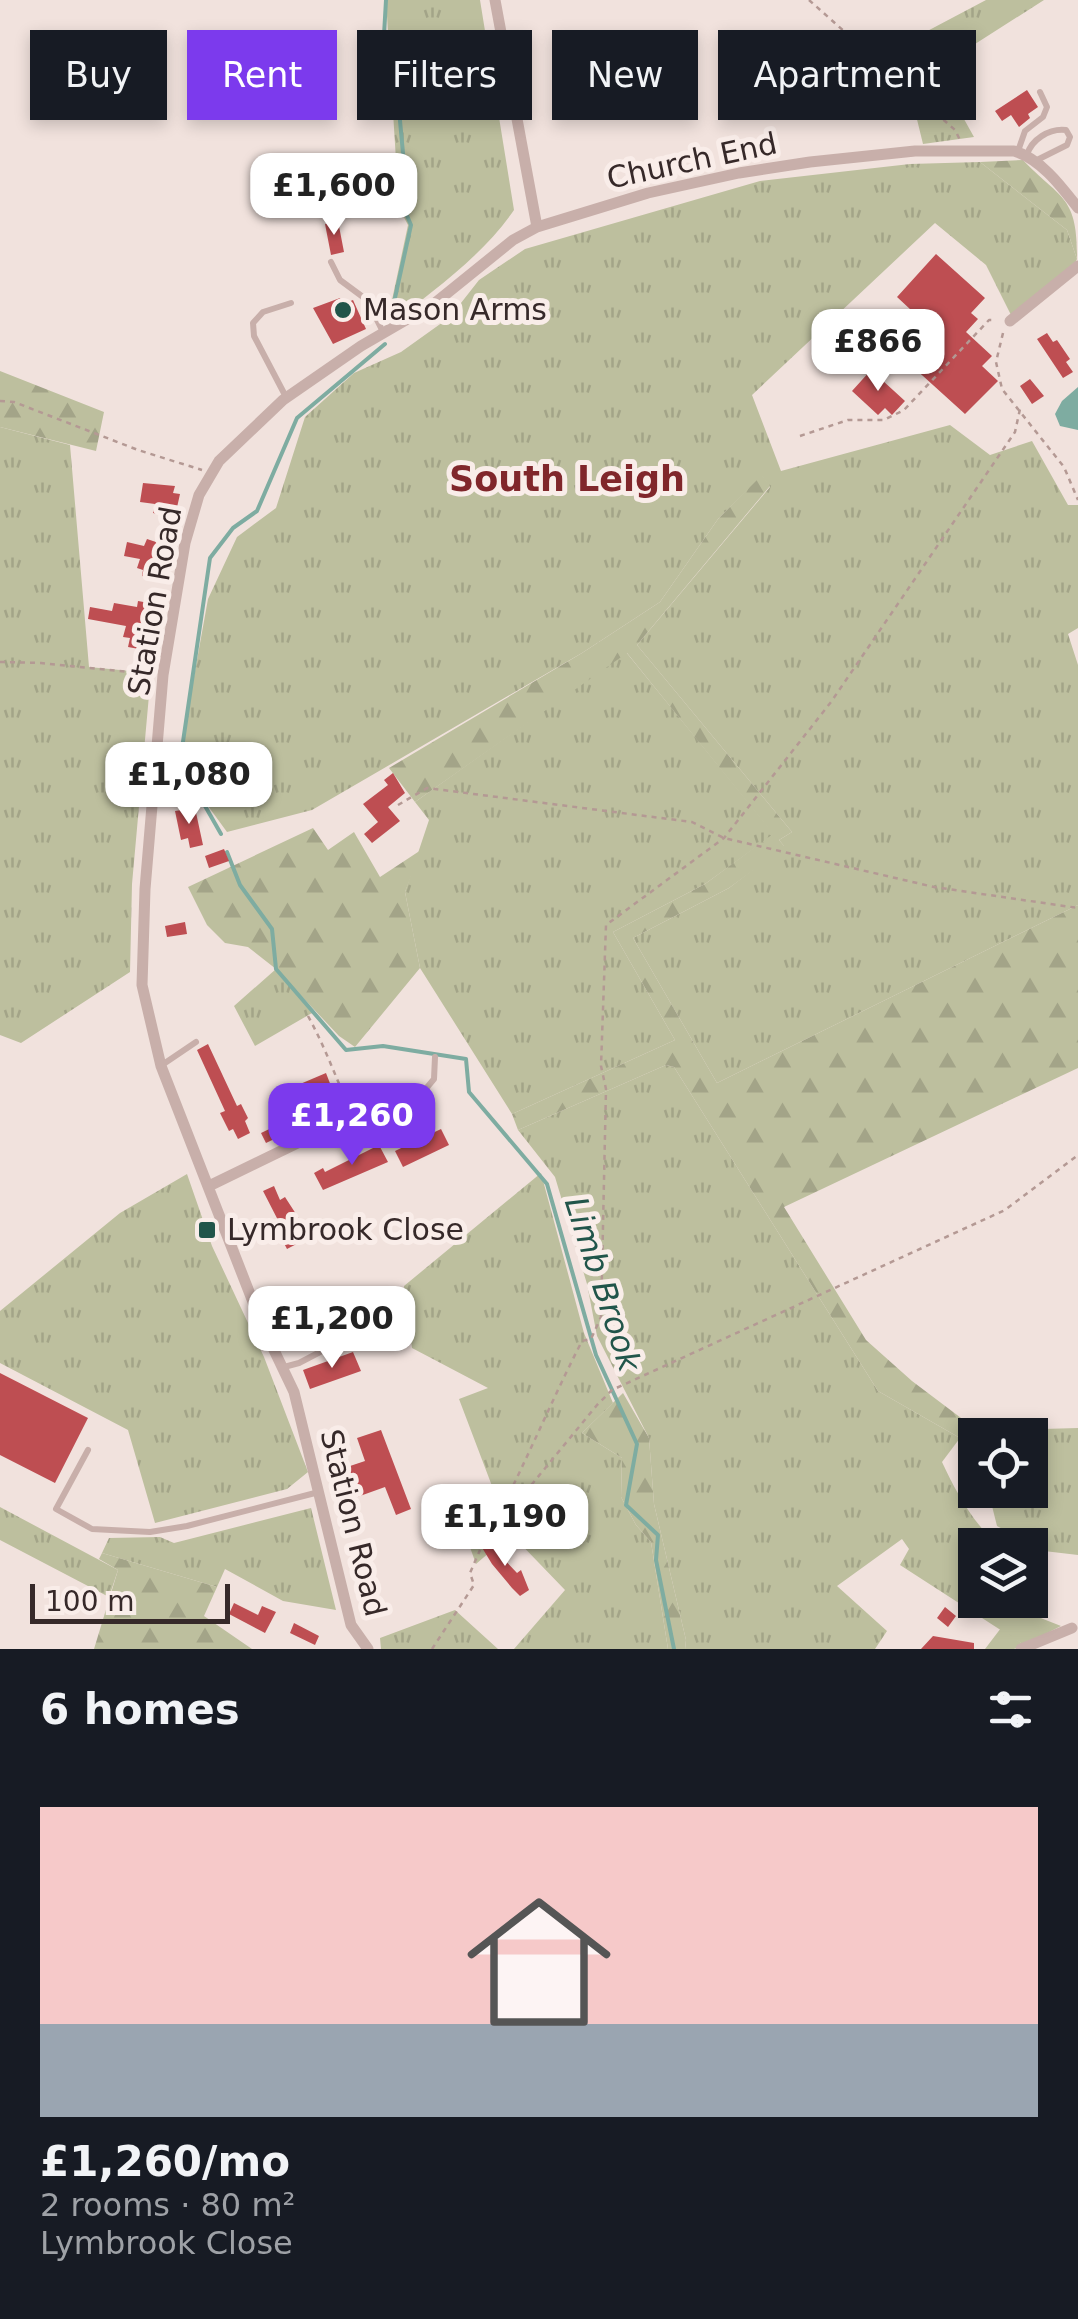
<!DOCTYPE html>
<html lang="en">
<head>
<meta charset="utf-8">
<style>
	:root { --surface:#171b24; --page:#242831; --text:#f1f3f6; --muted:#9ea1a6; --accent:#7c3aed }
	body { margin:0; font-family:"DejaVu Sans",sans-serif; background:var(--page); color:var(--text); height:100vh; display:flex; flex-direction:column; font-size:38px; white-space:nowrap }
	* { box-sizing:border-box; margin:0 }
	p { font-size:32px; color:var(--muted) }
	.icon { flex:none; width:55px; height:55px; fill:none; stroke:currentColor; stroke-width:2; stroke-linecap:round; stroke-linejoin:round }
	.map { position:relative; height:1649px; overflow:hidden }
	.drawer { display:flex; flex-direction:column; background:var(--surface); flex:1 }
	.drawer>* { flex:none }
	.banner { position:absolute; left:30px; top:30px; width:1020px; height:90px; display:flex; gap:20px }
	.fabs { position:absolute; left:958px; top:1418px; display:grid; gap:20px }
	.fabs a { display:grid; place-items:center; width:90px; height:90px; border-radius:0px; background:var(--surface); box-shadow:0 5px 15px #0003; font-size:50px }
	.scale { position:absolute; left:30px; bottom:25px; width:200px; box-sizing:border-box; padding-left:10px; border:5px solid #362929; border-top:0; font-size:28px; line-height:35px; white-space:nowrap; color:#362929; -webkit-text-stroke:8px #f9ede9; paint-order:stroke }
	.price { position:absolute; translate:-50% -85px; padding:0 22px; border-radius:20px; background:#fff; color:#222; font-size:32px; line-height:65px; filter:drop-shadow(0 2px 5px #0008) }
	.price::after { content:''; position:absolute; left:50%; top:60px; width:30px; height:22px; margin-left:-15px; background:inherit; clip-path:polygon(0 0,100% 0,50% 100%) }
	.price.active { background:var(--accent); color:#fff }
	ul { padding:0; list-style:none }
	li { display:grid; align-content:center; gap:20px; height:530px; padding:0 40px }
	li span { display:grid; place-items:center; height:310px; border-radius:0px; color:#555 }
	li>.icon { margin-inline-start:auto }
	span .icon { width:180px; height:180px; fill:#fffc; stroke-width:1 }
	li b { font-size:42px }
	h2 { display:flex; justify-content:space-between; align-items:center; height:120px; padding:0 40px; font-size:42px }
	.tag { padding:0 35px; border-radius:0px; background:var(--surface); box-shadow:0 5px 15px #0003; font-size:35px; line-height:90px }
	.tag.active { background:var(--accent); color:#fff }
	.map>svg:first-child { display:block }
	.grass { fill:url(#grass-tufts) }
	.forest { fill:url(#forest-firs) }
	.water { fill:#7eaca1 }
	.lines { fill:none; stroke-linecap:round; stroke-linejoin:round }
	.stream { stroke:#7eaca1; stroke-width:4 }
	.building { fill:#be4e52 }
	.path { stroke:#b49994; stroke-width:2.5; stroke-dasharray:5 5; stroke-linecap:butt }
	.service { stroke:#c8afaa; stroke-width:6 }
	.minor { stroke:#c8afaa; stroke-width:11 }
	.poi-dot { fill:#21554a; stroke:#f9ede9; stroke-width:4 }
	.labels { text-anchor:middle; stroke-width:10; stroke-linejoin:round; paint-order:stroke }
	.street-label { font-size:30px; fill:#362929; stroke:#f9ede9 }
	.poi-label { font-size:30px; fill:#362929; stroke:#f9ede9; text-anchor:start }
	.water-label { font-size:32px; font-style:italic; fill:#21554a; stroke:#f9ede9 }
	.quarter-label { font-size:35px; font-weight:bold; fill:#80272b; stroke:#f9ede9 }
</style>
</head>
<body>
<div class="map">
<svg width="1078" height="1649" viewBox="0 0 1078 1649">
	<defs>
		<pattern id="grass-tufts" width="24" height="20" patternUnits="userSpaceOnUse" patternTransform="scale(2.5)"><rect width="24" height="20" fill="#bdbf9e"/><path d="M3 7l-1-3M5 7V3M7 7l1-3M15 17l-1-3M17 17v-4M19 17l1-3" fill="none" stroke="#a3a488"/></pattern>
		<pattern id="forest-firs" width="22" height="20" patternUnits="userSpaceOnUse" patternTransform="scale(2.5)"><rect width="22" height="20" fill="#bdbf9e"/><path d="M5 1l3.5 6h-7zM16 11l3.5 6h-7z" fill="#a3a488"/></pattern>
	</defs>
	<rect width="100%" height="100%" fill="#f1e2dd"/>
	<path class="grass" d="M386,0H480L514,210C481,258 431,292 386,328L408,225L399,208Z
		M986,0H1044L936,69L974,137L923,144L899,46Z
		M980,162L1067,230L1077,259L1074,265L1011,315L986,265L935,223L752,395L781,471L950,425L990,455L1032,441L1068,505H1078V628L1068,634L1078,665V905L717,1083L633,938L729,888L784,846L779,840L792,832L637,645L770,487L762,476L718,519L660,602L582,653L312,810L227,832L178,765L208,599L237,537L276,508L305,417L354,373L401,352L450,317L479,280L525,249L760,181L910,164Z
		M0,427L70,445L89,667L151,673L132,884L130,972L21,1043L0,1035Z
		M626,652L774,834L705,884L613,932L675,1040L512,1114L420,968L405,892L429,820L415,802Z
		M276,969L312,1013L255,1046L234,1006Z
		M666,1065L674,1067L878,1391L960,1438L968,1431L1078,1428V1555L1044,1551L997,1526L988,1490H1030V1435H975V1465L960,1438L942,1462C956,1492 973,1523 998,1545H975V1600H1010L1008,1605L1061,1626L1024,1645L900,1565L909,1549L902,1539L837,1586L887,1631L875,1649H685L686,1640L654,1504L649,1438L597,1336L587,1284L555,1177L518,1130Z
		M541,1173L584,1333L613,1403L582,1433L622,1458L621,1497L636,1525L651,1542L668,1649H514L565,1590L511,1534L476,1564L453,1500L492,1486L459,1399L488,1388L412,1348L404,1286Z
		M187,1174L212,1246L264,1357L308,1472L287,1489L155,1523L128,1430L0,1363V1311L120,1213Z
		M0,1507L118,1570L109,1597L0,1540Z
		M311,1508L336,1610L283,1601L225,1569L217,1587L102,1553L109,1538L160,1537L174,1543Z
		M455,1610L498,1649H381L380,1638Z"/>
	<path class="forest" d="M1023,160C1060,199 1078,195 1077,259L1067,230L980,162Z
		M0,371L104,412L96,451L0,427Z
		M762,475L770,486L637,645L792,832L779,840L785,847L729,888L633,938L717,1083L1078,905V1068L784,1207L866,1340L912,1381L973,1427L960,1438L878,1391L674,1067L666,1065L518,1130L512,1114L675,1040L613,932L705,884L773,834L627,653L415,802L389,768L582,653L660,602L718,519Z
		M313,828L328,850L354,832L380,877L421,850L405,892L420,968L355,1047L339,1036L276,969L248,947L225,943L207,925L188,887Z
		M623,1393L649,1438L654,1504L686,1640L685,1649H668L651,1542L636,1525L621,1497L622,1458L582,1433Z
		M102,1553L217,1587L204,1616L252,1649H94L118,1570L99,1559Z
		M1001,1628L1024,1645L1014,1649H985Z"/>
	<path class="water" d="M1078,387V430L1060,426L1055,414L1062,401Z"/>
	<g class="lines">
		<path class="stream" d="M386,0L384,35L398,99L404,164L395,188L411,225L391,316
			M221,834L180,762L210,558L233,528L257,511L297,418L385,344
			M227,852L240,885L272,929L276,969L346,1050L383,1046L466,1059L469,1092L547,1184L596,1355L637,1444L626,1505L658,1535L656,1560L674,1649"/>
	</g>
	<path class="building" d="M1027,90L1038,107L1028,114L1030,118L1019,127L1011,115L1002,121L995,111Z
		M338,221L344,252L331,255L325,224Z
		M936,254L985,298L971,313L978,319L966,332L992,356L982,366L998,381L965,414L891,347L885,354L878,346L911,310L897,297Z
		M340,298L343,304L353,300L366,329L333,344L313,308Z
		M1047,333L1053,342L1057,340L1070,359L1066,362L1073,372L1063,378L1037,339Z
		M871,370L905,401L892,415L885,408L878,415L852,391Z
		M1030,379L1044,396L1032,404L1020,386Z
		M143,483L175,486L173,493L180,494L176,512L168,510L167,516L153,513L155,504L140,502Z
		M147,539L168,546L160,574L156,573L154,580L142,576L143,570L137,568L140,559L124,556L127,542L144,546Z
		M138,601L149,603L148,610L154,611L150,628L145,627L139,649L128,647L130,638L123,637L126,626L88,619L90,607L112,611L114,603L137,607Z
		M393,773L405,793L388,807L400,821L372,843L364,834L378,822L363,804L388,785L384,780Z
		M195,808L203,845L190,848L188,838L181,840L175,811Z
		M224,849L229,861L209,868L205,856Z
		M185,922L187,934L167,937L165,926Z
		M208,1044L237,1106L241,1104L248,1118L245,1121L250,1133L238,1139L233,1129L229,1131L220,1113L225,1111L197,1050Z
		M326,1073L331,1086L301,1099L304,1106L294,1110L286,1090Z
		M288,1120L293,1130L266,1143L261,1133Z
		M441,1129L449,1145L403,1167L395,1151Z
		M379,1145L388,1162L323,1190L314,1173L323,1168L325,1172Z
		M274,1186L280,1200L285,1197L307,1231L308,1238L287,1249L276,1228L281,1226L263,1191Z
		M360,1289L370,1305L326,1336L312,1305L335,1291L341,1301Z
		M353,1352L361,1371L310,1389L303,1370Z
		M0,1373L88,1418L55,1483L0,1455Z
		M381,1430L411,1509L396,1515L385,1487L346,1501L335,1471L365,1461L357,1438Z
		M483,1537L517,1573L521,1570L529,1590L520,1596L512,1588L492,1564L478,1541Z
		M234,1603L258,1615L262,1606L276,1612L265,1633L229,1614Z
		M945,1607L956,1616L948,1627L937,1618Z
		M294,1623L319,1636L315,1645L290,1633Z
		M933,1636L974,1643V1649H921Z"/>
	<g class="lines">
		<path class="path" d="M809,0L955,130L960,140
			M1003,333L996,362L1002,389L1064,467L1078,500
			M0,401L14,402L138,450L202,470
			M800,436L848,420H884L904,410L989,320H995
			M0,662L41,663L148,674
			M398,805L427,788L692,822L724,838L934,887L1078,908
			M308,1016C324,1045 335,1075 348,1105
			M487,1539L597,1405L612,1390L1005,1210L1078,1155
			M481,1547C519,1480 547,1409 582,1341L591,1339L601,1317L606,1089L601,1066L606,925L724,838L831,702L1015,432L1020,409
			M432,1649L474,1585L470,1573L480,1550"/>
		<path class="service" d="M1018,151L1025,131L1043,117L1047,107L1040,92
			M1027,155C1031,140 1049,128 1066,130L1070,137L1067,145L1035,161
			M331,262L340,280L367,300L383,332
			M286,397L254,336L253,323L263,312L291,303
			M162,1065L196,1042
			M425,1119L424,1091L434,1079L435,1057
			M284,1367L299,1363L362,1330
			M88,1450L56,1509L92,1529L150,1532L187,1526L319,1492"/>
		<path class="minor" d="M495,0L537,227
			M1010,321L1078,266
			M209,1186L353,1116L424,1091
			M368,1649L351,1625L294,1392L262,1325L161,1066L142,985L145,889L163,675L185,543L199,495L219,461L283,400L361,346L435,303L513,240L537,227L648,193L739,173L810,162L915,151H1014C1041,159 1061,186 1078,208
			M1021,1649L1072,1628"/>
	</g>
	<g class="poi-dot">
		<circle cx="343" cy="310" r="10"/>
		<rect x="197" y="1220" width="20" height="20" rx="5"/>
	</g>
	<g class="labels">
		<g class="street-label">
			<text transform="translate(692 161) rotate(-12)" y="10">Church End</text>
			<text transform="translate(155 601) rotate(-80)" y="10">Station Road</text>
			<text transform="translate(353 1523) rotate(76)" y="10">Station Road</text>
		</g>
		<g class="poi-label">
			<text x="363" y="320">Mason Arms</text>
			<text x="227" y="1240">Lymbrook Close</text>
		</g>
		<g class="water-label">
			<text transform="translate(603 1284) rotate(72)" y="11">Limb Brook</text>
		</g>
		<g class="quarter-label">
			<text x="567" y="491">South Leigh</text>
		</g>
	</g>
</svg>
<div class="fabs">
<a><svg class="icon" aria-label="locate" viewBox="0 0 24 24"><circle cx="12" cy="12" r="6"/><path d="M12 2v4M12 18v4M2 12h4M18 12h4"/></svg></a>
<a><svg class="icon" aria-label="layers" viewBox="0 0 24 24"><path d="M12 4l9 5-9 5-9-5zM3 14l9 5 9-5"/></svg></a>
</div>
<div class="scale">100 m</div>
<b class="price" style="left:334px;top:238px">£1,600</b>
<b class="price" style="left:878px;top:394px">£866</b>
<b class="price" style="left:189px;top:827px">£1,080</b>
<b class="price active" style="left:352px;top:1168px">£1,260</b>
<b class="price" style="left:332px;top:1371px">£1,200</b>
<b class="price" style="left:505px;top:1569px">£1,190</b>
<div class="banner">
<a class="tag">Buy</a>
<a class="tag active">Rent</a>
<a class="tag">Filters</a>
<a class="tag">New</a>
<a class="tag">Apartment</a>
</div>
</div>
<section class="drawer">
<h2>6 homes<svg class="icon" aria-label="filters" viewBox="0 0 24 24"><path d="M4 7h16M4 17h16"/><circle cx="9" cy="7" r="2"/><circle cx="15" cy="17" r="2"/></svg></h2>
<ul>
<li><span style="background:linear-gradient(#f6c9c9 70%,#9aa5b1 0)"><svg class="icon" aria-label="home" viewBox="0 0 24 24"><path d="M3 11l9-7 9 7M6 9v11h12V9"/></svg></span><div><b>£1,260/mo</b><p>2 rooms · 80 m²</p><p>Lymbrook Close</p></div></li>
</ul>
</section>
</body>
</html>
